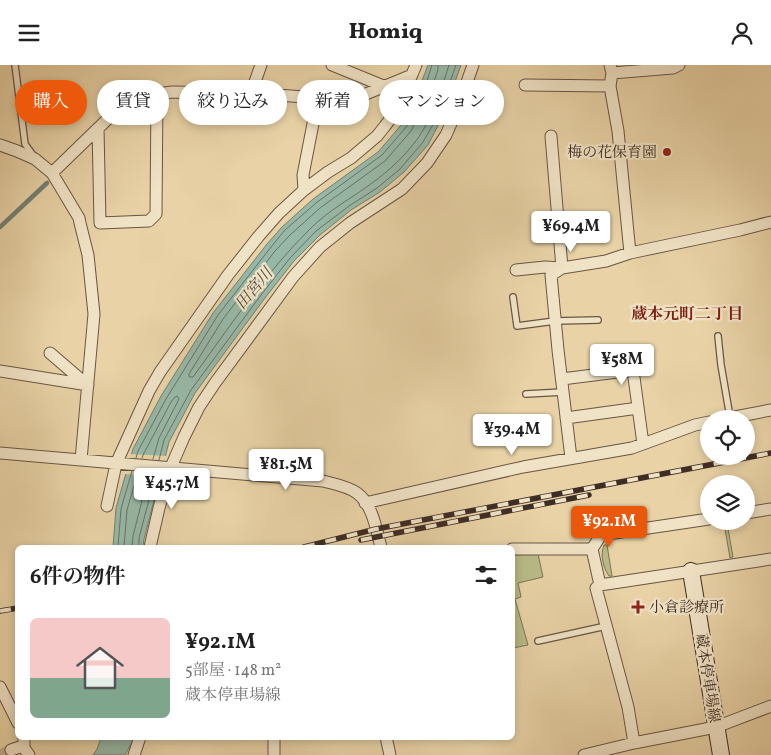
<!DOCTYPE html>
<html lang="ja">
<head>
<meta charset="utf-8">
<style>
	:root { --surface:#fff; --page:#f2f2f2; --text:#222; --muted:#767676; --line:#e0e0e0; --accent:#ea580c }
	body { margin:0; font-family:Vollkorn,"Noto Serif JP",serif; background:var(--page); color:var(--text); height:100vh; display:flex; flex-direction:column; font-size:19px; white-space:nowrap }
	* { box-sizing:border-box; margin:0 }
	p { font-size:16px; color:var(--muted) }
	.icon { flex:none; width:28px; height:28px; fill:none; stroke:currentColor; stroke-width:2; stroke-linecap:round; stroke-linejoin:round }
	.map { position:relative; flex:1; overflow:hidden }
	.details { position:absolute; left:15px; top:480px; width:500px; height:195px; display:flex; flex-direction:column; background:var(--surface); border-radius:8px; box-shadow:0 2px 8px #0003 }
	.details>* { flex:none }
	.hud { position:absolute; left:15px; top:15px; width:500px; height:45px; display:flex; gap:10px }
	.controls { position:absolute; left:700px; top:345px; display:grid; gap:10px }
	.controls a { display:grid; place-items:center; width:55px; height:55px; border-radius:50%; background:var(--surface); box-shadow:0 2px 8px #0003; font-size:25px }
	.price { position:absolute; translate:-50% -42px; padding:0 11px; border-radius:5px; background:#fff; color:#222; font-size:16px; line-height:32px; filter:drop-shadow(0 1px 2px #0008) }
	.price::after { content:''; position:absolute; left:50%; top:30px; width:15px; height:11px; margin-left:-8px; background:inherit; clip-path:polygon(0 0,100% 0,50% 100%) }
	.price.on { background:var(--accent); color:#fff }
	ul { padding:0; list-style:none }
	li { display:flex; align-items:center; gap:15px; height:125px; padding:0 15px }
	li+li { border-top:1px solid var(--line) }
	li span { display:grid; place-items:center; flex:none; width:140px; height:100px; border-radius:8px; color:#555 }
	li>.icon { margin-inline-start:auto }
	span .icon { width:60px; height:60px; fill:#fffc; stroke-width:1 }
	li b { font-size:21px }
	h2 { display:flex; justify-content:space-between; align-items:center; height:60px; padding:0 15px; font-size:21px }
	.pill { padding:0 18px; border-radius:22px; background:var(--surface); box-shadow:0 2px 8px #0003; font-size:18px; line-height:45px }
	.pill.on { background:var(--accent); color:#fff }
	header { display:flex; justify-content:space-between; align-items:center; height:65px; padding:0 15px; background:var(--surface); font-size:22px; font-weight:800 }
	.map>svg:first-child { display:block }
	.green { fill:#b8bb86; stroke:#7b7456 }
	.water { fill:#97b8a7; stroke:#738073 }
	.pier { fill:#e8d2a6 }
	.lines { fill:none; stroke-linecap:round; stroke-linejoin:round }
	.shore { stroke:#6a7266; stroke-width:1 }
	.stream { stroke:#738073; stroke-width:4.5 }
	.minor-tunnel { stroke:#c6b18c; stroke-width:11; stroke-dasharray:11 5.5; stroke-linecap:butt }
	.service-casing { stroke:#685645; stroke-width:8 }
	.minor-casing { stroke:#685645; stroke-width:13 }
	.secondary-casing { stroke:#3e2d25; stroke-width:18 }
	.service { stroke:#f0e2c5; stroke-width:5.5 }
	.minor { stroke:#f0e2c5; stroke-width:11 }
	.secondary { stroke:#f0e2c5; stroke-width:16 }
	.rail-casing { stroke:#3e2d25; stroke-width:5.5 }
	.rail { stroke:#f0e2c5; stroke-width:4; stroke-dasharray:11; stroke-linecap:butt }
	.poi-dot { fill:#8f2418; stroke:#f0e2c5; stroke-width:2 }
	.labels { text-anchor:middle; stroke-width:4.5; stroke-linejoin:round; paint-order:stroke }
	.poi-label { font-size:15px; fill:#3e2d25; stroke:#f0e2c5; text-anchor:end }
	.street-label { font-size:15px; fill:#3e2d25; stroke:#f0e2c5 }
	.water-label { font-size:16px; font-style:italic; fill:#50493f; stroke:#f0e2c5 }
	.neighbourhood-label { font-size:16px; font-weight:bold; fill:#7a1f14; stroke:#f0e2c5 }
</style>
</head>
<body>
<header><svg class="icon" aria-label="menu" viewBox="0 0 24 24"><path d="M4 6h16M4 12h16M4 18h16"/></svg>Homiq<svg class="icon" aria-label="person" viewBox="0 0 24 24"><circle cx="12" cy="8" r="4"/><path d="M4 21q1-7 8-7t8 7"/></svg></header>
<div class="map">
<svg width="771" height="690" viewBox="0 0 771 690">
	<rect width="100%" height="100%" fill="#e8d2a6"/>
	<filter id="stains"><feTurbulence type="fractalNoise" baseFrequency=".004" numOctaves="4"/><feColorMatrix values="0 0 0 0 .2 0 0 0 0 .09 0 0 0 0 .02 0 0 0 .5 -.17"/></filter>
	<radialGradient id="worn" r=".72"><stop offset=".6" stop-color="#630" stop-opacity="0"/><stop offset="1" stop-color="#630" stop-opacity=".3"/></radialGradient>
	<path class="green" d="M724,458H727L733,492L730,493Z
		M604,480H607L612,511H609C603,503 600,489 604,480Z
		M538,489L543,512L518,518L521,532L515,534L528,580L513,583L512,490Z"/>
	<path class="water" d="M428,0H461L442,53L428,80L404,107L380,127L351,145L320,170L294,196L265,233L195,328L169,377L144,474L143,482H113L116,443L133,384L161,331L213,248L267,179L282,162L313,134L378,87L402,59L418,26Z
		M101,673V672L134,673L125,690H93L97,684Z"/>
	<path class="pier" d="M129,389L168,391L163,411L123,409Z"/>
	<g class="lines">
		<path class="shore" d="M438,0V5L429,30L411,66L385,96L320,143L290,170L275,186L223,254L189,309V312H193C230,261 266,207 311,163C329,145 352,133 372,118C389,106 406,90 418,73C433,52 441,25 449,0
			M136,393L138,386L166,334L218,250L271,182L285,165L316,138L382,90L407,61L423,28L432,0
			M142,393L144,388L171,337L175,332L177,331L179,334L159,373L153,394
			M159,395L164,375L191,325L261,230L290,193L316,166L349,141L377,123L400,104L423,77L438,51L456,0
			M118,482L121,444L132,406
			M124,482L127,445L138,407
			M132,482L133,471L149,408
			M139,482V473L156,408"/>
		<path class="stream" d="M0,162L47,118"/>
		<path class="minor-tunnel" d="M0,690L11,685"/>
		<defs>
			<path id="service" d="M15,0L25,79L33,90
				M513,232L517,261L555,256L598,255
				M718,271L721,300L730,352
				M526,329L563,327
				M538,576L606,561"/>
			<path id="minor" d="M261,0L251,28L318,33L303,110L304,125
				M332,0L386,22
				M610,0L612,8L673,3L679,0
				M612,8L610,21L618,66L630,188
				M525,20L610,21
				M318,33L361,31L412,10
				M98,63L100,158L149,156L156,149L157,29
				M551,71L562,203L551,210L558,285L571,393
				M0,80L17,86L35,94L52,108L79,153L80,158L88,190L94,249L81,395
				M52,108L118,44L136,35L157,29L172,27L251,28
				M516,205L545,202L562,203L606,196L630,188L740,165L771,157
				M50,288L86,319
				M0,306L88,320
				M562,314L633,305L643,379
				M566,353L631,344H638
				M724,354L771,345
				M0,388C108,398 215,406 323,416C334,419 347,421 357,428C373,440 376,464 381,482
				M365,438L523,402L632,383L695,360L709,357
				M107,441L116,399L149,326L160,307L228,210L258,172L279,148L304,125L328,107L351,93L377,71L385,61L394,49L401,35L416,0
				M746,448L771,444
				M709,454L601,470L592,484L600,520L771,494
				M150,482L159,443L171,402L184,372L199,342L215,318L293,212L320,182L350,158L402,124L427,98L446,70L459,40L473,0
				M512,484H592
				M600,520L596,523L628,642L634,678
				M0,622L18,658
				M24,672V683L29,690
				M274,672V690
				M386,672L390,690
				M11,685L20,682L24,683
				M134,690L140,672
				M584,690L634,678L716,662L771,641"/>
			<path id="secondary" d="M691,506L721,690"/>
		</defs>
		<use href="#service" class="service-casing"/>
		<use href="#minor" class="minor-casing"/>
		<use href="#secondary" class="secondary-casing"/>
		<use href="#service" class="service"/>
		<use href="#minor" class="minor"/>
		<use href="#secondary" class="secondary"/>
		<defs>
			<path id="rail" d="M361,475L589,430
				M304,482L376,464L771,388
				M0,546L18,543"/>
		</defs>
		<use href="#rail" class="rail-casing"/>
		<use href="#rail" class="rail"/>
	</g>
	<g class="poi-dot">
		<circle cx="667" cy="87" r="5"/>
		<path d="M635.5 534.5h5v5h5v5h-5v5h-5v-5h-5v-5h5z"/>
	</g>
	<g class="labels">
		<g class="poi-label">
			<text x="657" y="92">梅の花保育園</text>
			<text x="649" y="547" text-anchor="start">小倉診療所</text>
		</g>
		<g class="street-label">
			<text transform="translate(708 613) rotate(81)" y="5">蔵本停車場線</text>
		</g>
		<g class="water-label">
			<text transform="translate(253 223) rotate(-50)" y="6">田宮川</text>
		</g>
		<g class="neighbourhood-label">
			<text x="687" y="254">蔵本元町二丁目</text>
		</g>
	</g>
	<rect width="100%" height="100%" filter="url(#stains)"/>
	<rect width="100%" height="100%" fill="url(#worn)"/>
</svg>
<div class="controls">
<a><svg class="icon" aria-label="locate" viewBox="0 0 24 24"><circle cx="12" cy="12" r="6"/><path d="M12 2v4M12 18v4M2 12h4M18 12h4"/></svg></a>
<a><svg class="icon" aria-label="layers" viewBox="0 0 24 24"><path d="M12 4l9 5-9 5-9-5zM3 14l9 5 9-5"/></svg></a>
</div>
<b class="price" style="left:571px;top:188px">¥69.4M</b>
<b class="price" style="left:622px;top:321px">¥58M</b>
<b class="price" style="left:512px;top:391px">¥39.4M</b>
<b class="price" style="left:286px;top:426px">¥81.5M</b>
<b class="price" style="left:172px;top:445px">¥45.7M</b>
<b class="price on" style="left:609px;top:483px">¥92.1M</b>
<div class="hud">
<a class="pill on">購入</a>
<a class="pill">賃貸</a>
<a class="pill">絞り込み</a>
<a class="pill">新着</a>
<a class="pill">マンション</a>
</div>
<section class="details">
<h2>6件の物件<svg class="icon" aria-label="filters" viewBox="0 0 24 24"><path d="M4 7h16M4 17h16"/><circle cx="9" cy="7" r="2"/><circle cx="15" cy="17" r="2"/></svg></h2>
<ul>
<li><span style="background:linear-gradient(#f6c9c9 60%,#7fa58c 0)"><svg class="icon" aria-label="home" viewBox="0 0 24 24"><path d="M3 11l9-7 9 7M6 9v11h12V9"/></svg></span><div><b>¥92.1M</b><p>5部屋 · 148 m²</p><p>蔵本停車場線</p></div></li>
</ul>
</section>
</div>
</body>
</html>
